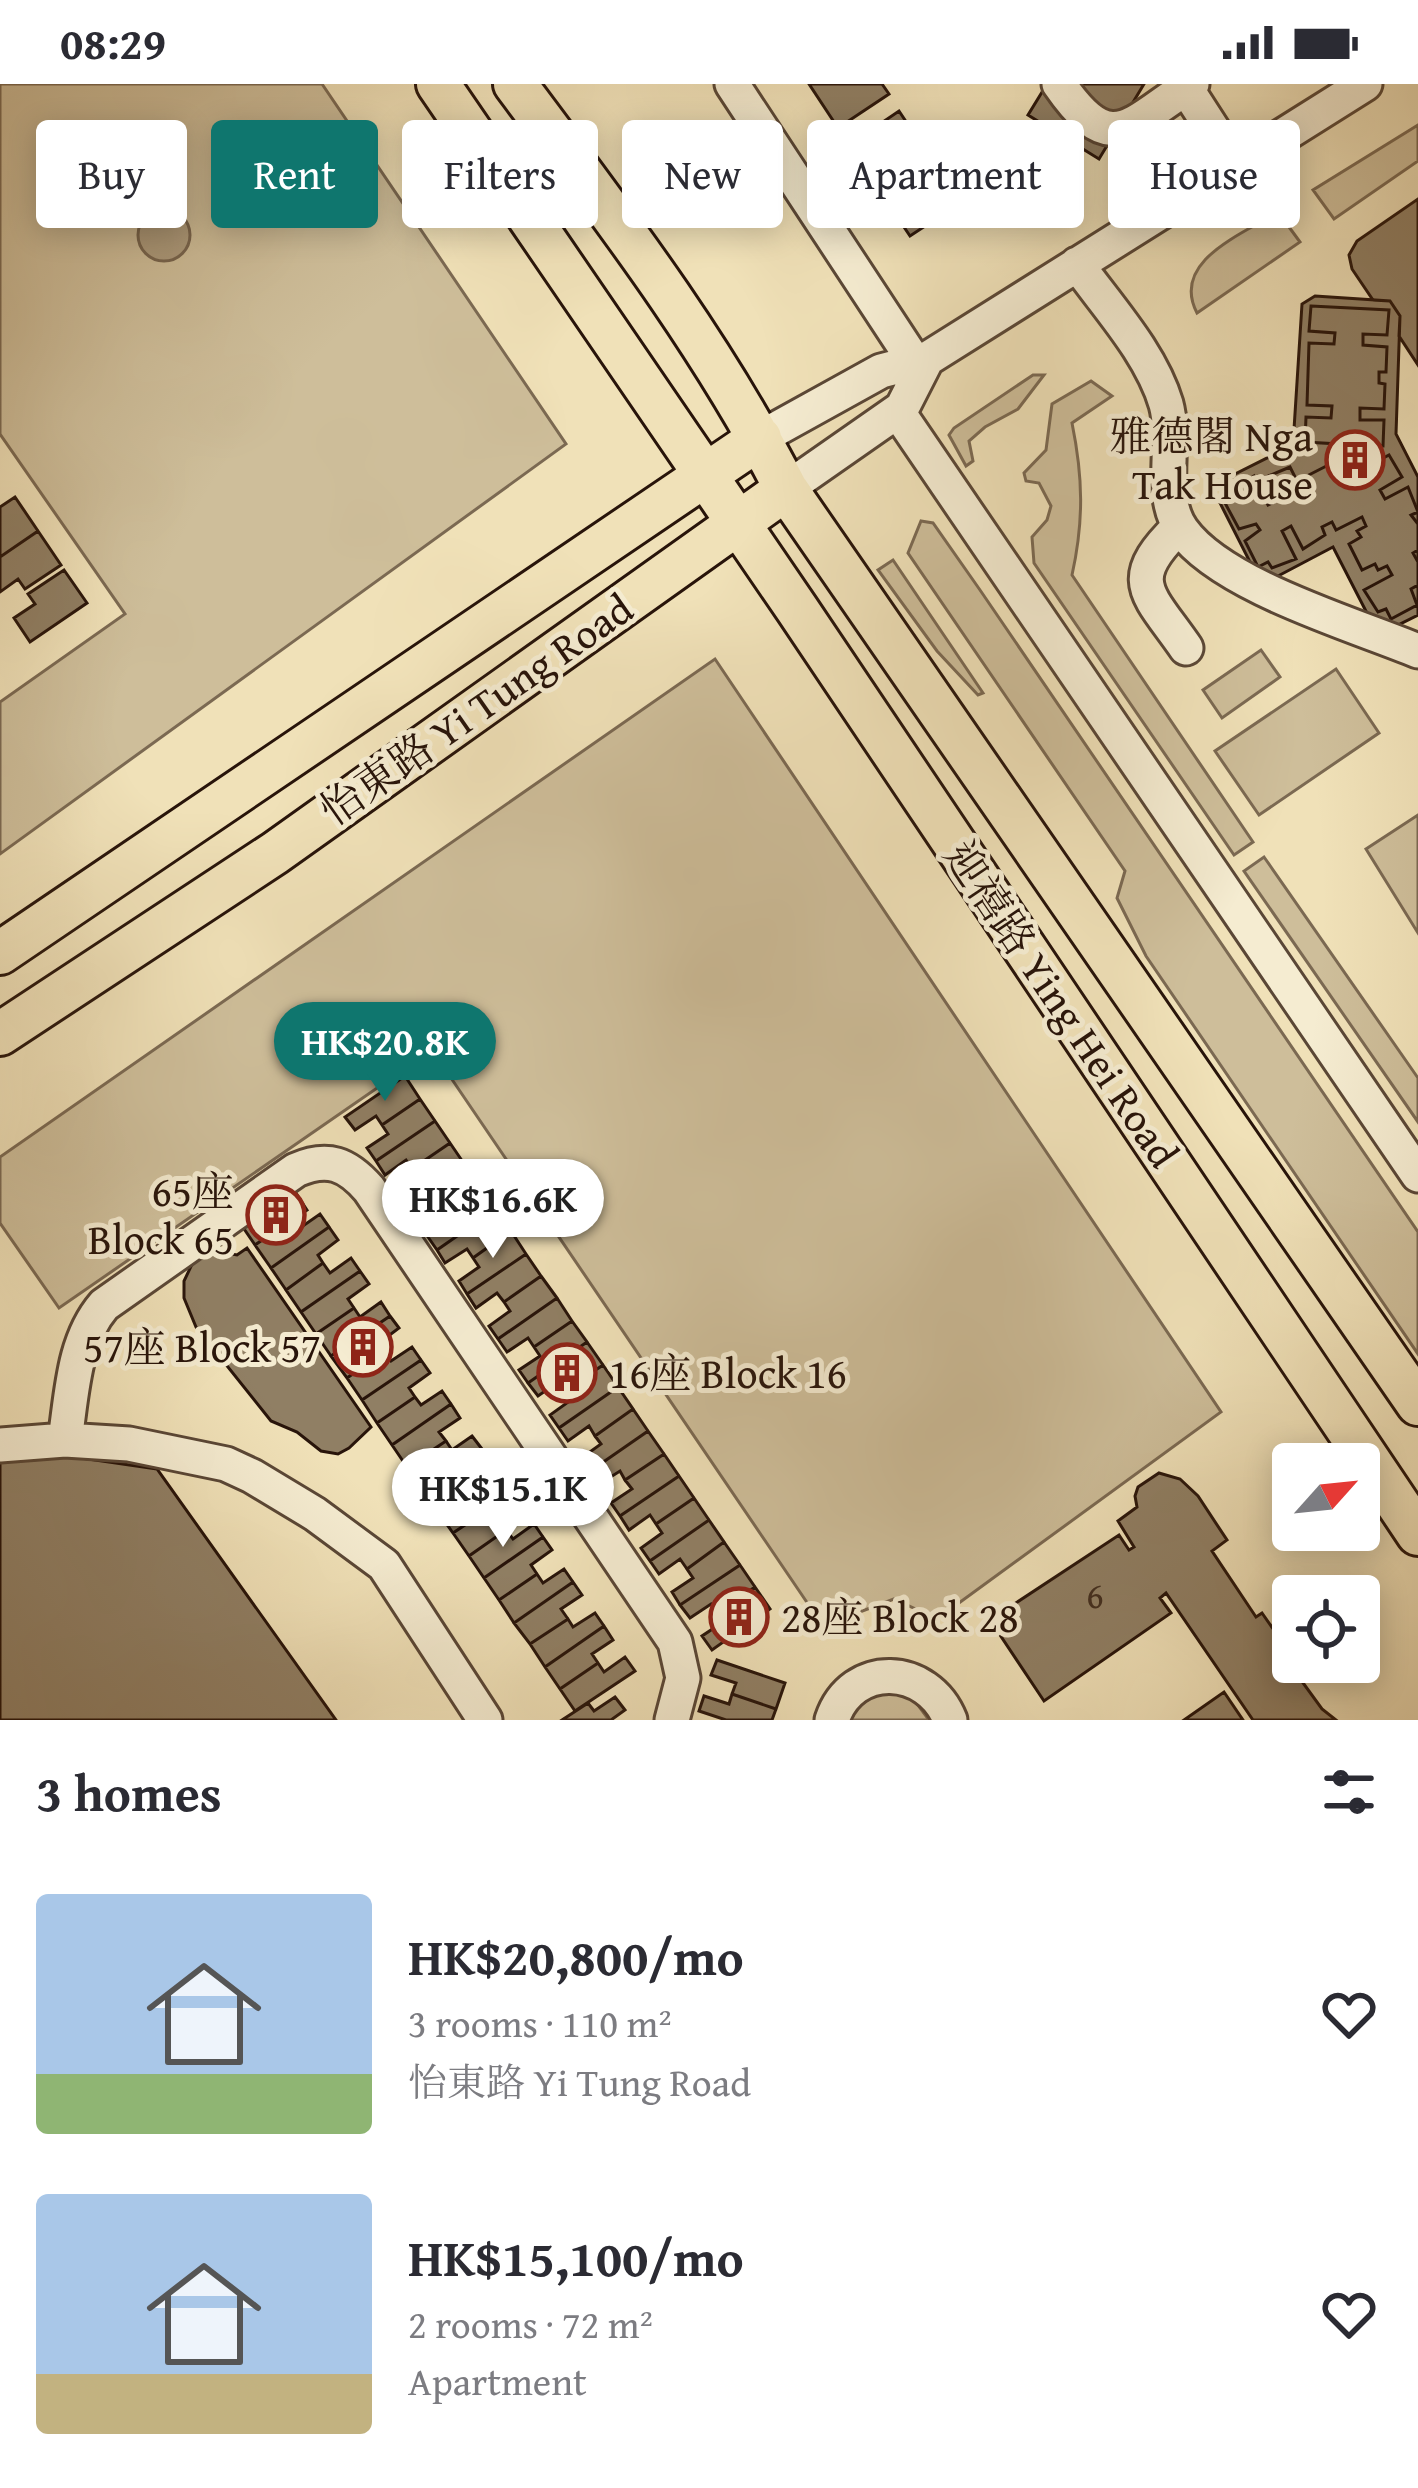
<!DOCTYPE html>
<html lang="en">
<head>
<meta charset="utf-8">
<style>
	:root { --surface:#fff; --page:#f7f7f7; --text:#2b2b33; --muted:#7c7c81; --accent:#0f766e }
	body { margin:0; font-family:"Gentium Book Plus","Noto Serif TC",serif; background:var(--page); color:var(--text); height:100vh; display:flex; flex-direction:column; font-size:45px; white-space:nowrap }
	* { box-sizing:border-box; margin:0 }
	p { font-size:39px; color:var(--muted) }
	.icon { flex:none; width:66px; height:66px; fill:none; stroke:currentColor; stroke-width:2; stroke-linecap:round; stroke-linejoin:round }
	.map { position:relative; height:1636px; overflow:hidden }
	.panel { display:flex; flex-direction:column; background:var(--surface); flex:1 }
	.panel>* { flex:none }
	.hud { position:absolute; left:36px; top:36px; width:1347px; height:108px; display:flex; gap:24px }
	.needle { width:78px; rotate:63deg }
	.controls { position:absolute; left:1272px; top:1359px; display:grid; gap:24px }
	.controls a { display:grid; place-items:center; width:108px; height:108px; border-radius:12px; background:var(--surface); box-shadow:0 6px 30px #0003; font-size:60px }
	.price { position:absolute; translate:-50% -102px; padding:0 27px; border-radius:42px; background:#fff; color:#222; font-size:39px; line-height:78px; filter:drop-shadow(0 3px 6px #0008) }
	.price::after { content:''; position:absolute; left:50%; top:72px; width:36px; height:27px; margin-left:-18px; background:inherit; clip-path:polygon(0 0,100% 0,50% 100%) }
	.price.current { background:var(--accent); color:#fff }
	ul { padding:0; list-style:none }
	li { display:flex; align-items:center; gap:36px; height:300px; padding:0 36px }
	li span { display:grid; place-items:center; flex:none; width:336px; height:240px; border-radius:12px; color:#555 }
	li>.icon { margin-inline-start:auto }
	span .icon { width:144px; height:144px; fill:#fffc; stroke-width:1 }
	li b { font-size:51px }
	h2 { display:flex; justify-content:space-between; align-items:center; height:144px; padding:0 36px; font-size:51px }
	.pill { padding:0 42px; border-radius:12px; background:var(--surface); box-shadow:0 6px 30px #0003; font-size:42px; line-height:108px }
	.pill.current { background:var(--accent); color:#fff }
	.status { display:flex; justify-content:space-between; align-items:center; height:84px; padding:0 60px; background:var(--surface); direction:ltr }
	.status svg { height:33px; fill:currentColor }
	.map>svg:first-child { display:block }
	.green { fill:#cebe9a; stroke:#7b6952; stroke-width:3 }
	.water { fill:#ac9b7d; stroke:#77654f; stroke-width:3 }
	.building { fill:#907f64; stroke:#28140a; stroke-width:3 }
	.lines { fill:none; stroke-linecap:round; stroke-linejoin:round }
	.minor-casing { stroke:#5a4736; stroke-width:39 }
	.major-casing { stroke:#28140a; stroke-width:48 }
	.minor { stroke:#f5ecd1; stroke-width:33 }
	.major { stroke:#f0e1b8; stroke-width:42 }
	.labels { text-anchor:middle; stroke-width:10; stroke-linejoin:round; paint-order:stroke }
	.number-label { font-size:36px; fill:#422f20 }
	.poi-label { font-size:42px; fill:#28140a; stroke:#f5ecd1; text-anchor:end }
	.street-label { font-size:42px; fill:#28140a; stroke:#f5ecd1 }
</style>
</head>
<body>
<div class="status"><b>08:29</b><svg viewBox="0 0 49 12"><path d="M0 12V9h3v3zM5 12V6h3v6zM10 12V3h3v9zM15 12V0h3v12zM26 1h20v11H26zM47 4h2v5h-2z"/></svg></div>
<div class="map">
<svg width="1418" height="1636" viewBox="0 0 1418 1636">
	<rect width="100%" height="100%" fill="#f0e1b8"/>
	<filter id="stains"><feTurbulence type="fractalNoise" baseFrequency=".00167" numOctaves="4"/><feColorMatrix values="0 0 0 0 .2 0 0 0 0 .09 0 0 0 0 .02 0 0 0 .5 -.17"/></filter>
	<radialGradient id="worn" r=".72"><stop offset=".6" stop-color="#630" stop-opacity="0"/><stop offset="1" stop-color="#630" stop-opacity=".3"/></radialGradient>
	<path class="green" d="M0,0H322L566,360L0,770V618L125,530L0,350Z
		M1418,41V77L1334,135L1313,106Z
		M1278,128L1300,158L1197,229C1170,177 1243,150 1278,128Z
		M1033,291H1044L1018,325L985,343L969,357L973,377L966,382L949,351L954,344Z
		M1091,297L1112,312L1072,339C1083,393 1084,437 1072,491L1253,758L1234,771L1034,479L1032,453L1047,436L1051,422L1039,399L1026,397L1024,389L1046,366L1052,320Z
		M921,437L933,439L980,506L1418,1148V1270L1146,872L1117,814L1125,787L908,469Z
		M893,476L983,609L978,611L937,567L878,486Z
		M1261,566L1280,593L1222,634L1203,606Z
		M715,575L1221,1328L937,1535L894,1515L823,1542L432,966L59,1224L0,1139V1073Z
		M1336,585L1379,649L1259,731L1215,667Z
		M1418,731V849L1366,765Z
		M1264,773L1418,994V1038L1244,787Z
		M897,1608L915,1617L929,1636H846C860,1615 872,1609 897,1608Z"/>
	<path class="water" d="M138 151a26 26 0 1 1 52 0a26 26 0 1 1-52 0Z"/>
	<path class="building" d="M809,0H882L889,10L838,44Z
		M1047,0H1144L1099,75L1028,31Z
		M899,27L960,119L910,152L849,61Z
		M1418,115V281L1399,252L1400,232L1390,217L1373,216L1352,185L1349,171L1357,157Z
		M1315,212L1390,217L1400,232L1396,350L1418,393V531L1392,544L1370,535L1333,463L1278,492L1255,488L1219,417L1229,393L1293,361L1302,220Z
		M1311,222L1389,226L1387,251L1363,250V261L1387,263L1386,288H1379V299L1385,300L1384,325L1360,324V336H1384L1383,362L1367,361V367L1374,379L1389,371L1402,393L1380,406L1385,415L1408,403L1418,428L1411,431L1418,440V466L1413,469L1418,478V501L1411,505L1417,521L1391,535L1386,525L1378,528L1364,506L1392,491L1387,482L1378,486L1375,480L1362,486L1349,460L1361,453L1357,447L1366,442L1362,433L1336,446L1332,438L1322,443L1325,451L1303,465L1291,442L1282,447L1296,475L1272,484L1268,478L1258,483L1245,457L1260,446L1256,440L1239,445L1225,419L1235,414L1232,407L1254,392L1268,421L1278,416L1266,393L1290,383L1297,397L1342,374L1339,360L1305,358L1306,333L1331,334L1332,322L1307,321L1309,259L1334,260L1335,249L1309,247Z
		M15,413L38,447L0,473V423Z
		M38,447L61,481L25,505L18,495L0,508V473Z
		M64,486L87,519L30,558L14,534L35,520L28,510Z
		M405,992L420,1015L382,1041L376,1032L355,1046L345,1033Z
		M420,1015L435,1037L376,1077L367,1064L388,1050L382,1041Z
		M435,1037L450,1059L412,1085L406,1076L385,1091L376,1077Z
		M450,1059L465,1081L406,1122L397,1109L419,1094L412,1085Z
		M465,1081L481,1103L442,1129L436,1121L415,1135L406,1122Z
		M292,1103L307,1126L255,1161L240,1139Z
		M481,1103L496,1125L437,1166L428,1153L449,1139L442,1129Z
		M496,1125L511,1147L473,1174L467,1165L445,1179L437,1166Z
		M320,1130L329,1143L271,1184L255,1161L293,1135L300,1144Z
		M329,1143L338,1156L318,1171L323,1179L286,1206L271,1184Z
		M511,1147L526,1170L467,1210L459,1197L479,1183L473,1174Z
		M247,1164L371,1343L349,1364L338,1370L321,1367L297,1348L271,1337L196,1243L184,1214V1197L195,1174L215,1167L237,1171Z
		M526,1170L541,1192L504,1218L497,1209L476,1224L467,1210Z
		M351,1174L360,1187L301,1228L286,1206L323,1179L330,1189Z
		M360,1187L369,1200L348,1215L354,1224L316,1250L301,1228Z
		M541,1192L557,1214L498,1255L489,1242L510,1227L504,1218Z
		M557,1214L572,1237L534,1263L528,1254L507,1268L498,1255Z
		M381,1218L390,1232L331,1272L316,1250L354,1224L360,1233Z
		M390,1232L399,1244L379,1259L384,1268L347,1294L331,1272Z
		M572,1237L587,1258L528,1299L519,1286L540,1272L534,1263Z
		M587,1258L603,1281L564,1307L558,1298L538,1312L528,1299Z
		M412,1263L421,1276L362,1316L347,1294L384,1268L391,1277Z
		M421,1276L430,1289L409,1304L415,1313L377,1339L362,1316Z
		M603,1281L618,1303L559,1344L550,1331L571,1316L564,1307Z
		M618,1303L633,1325L595,1352L589,1342L568,1357L559,1344Z
		M442,1307L451,1320L392,1361L377,1339L415,1313L421,1321Z
		M451,1320L460,1334L439,1348L446,1357L407,1383L392,1361Z
		M633,1325L648,1347L589,1388L580,1375L601,1360L595,1352Z
		M648,1347L664,1370L625,1396L620,1387L598,1401L589,1388Z
		M472,1352L482,1365L422,1405L407,1383L446,1357L452,1366Z
		M482,1365L491,1378L470,1392L476,1401L438,1428L422,1405Z
		M40,1368L157,1385L336,1636H0V1374Z
		M664,1370L679,1392L620,1432L611,1419L632,1405L625,1396Z
		M1159,1389L1180,1395L1198,1412L1227,1456L1212,1467L1256,1533L1262,1529L1304,1589L1298,1592L1322,1625L1336,1636H1253L1166,1509L1160,1514L1171,1529L1044,1617L990,1536L1119,1451L1129,1466L1134,1463L1118,1437L1137,1423L1135,1412L1138,1403Z
		M679,1392L694,1414L656,1440L650,1431L629,1446L620,1432Z
		M503,1396L513,1409L453,1449L438,1428L476,1401L483,1410Z
		M513,1409L521,1422L501,1437L506,1446L469,1472L453,1449Z
		M694,1414L709,1436L650,1477L641,1464L662,1449L656,1440Z
		M709,1436L724,1458L687,1485L680,1475L659,1490L650,1477Z
		M534,1440L543,1453L484,1494L469,1472L506,1446L513,1455Z
		M543,1453L552,1466L531,1481L537,1490L499,1516L484,1494Z
		M724,1458L740,1481L680,1521L672,1508L693,1494L687,1485Z
		M740,1481L755,1503L717,1529L711,1520L690,1534L680,1521Z
		M564,1485L573,1498L514,1539L499,1516L537,1490L543,1499Z
		M573,1498L582,1511L561,1525L568,1535L530,1560L514,1539Z
		M755,1503L770,1525L712,1566L702,1552L723,1538L717,1529Z
		M595,1529L604,1542L545,1583L530,1560L568,1535L573,1543Z
		M604,1542L613,1556L592,1570L598,1579L560,1605L545,1583Z
		M625,1573L635,1587L575,1627L560,1605L598,1579L604,1588Z
		M717,1576L785,1599L776,1625L732,1610L736,1599L711,1591Z
		M1224,1608L1243,1636H1184Z
		M732,1610L776,1625L772,1636H726L699,1627L704,1612L729,1620Z
		M615,1613L625,1626L611,1636H562L588,1619L594,1627Z"/>
	<g class="lines">
		<defs>
			<path id="minor" d="M732,0L914,277
				M1059,0C1112,77 1130,39 1192,0
				M1186,4L1235,80
				M1077,180C1107,222 1151,269 1166,320C1177,360 1157,411 1182,446C1222,502 1353,540 1418,567
				M898,328L1418,1091
				M760,354L881,287L927,275L1365,0
				M786,405L902,324L927,275
				M1179,443C1123,497 1148,509 1186,564
				M65,1356C72,1310 73,1257 104,1221L296,1086C328,1072 347,1080 369,1105L675,1558L683,1594L672,1636
				M0,1361L65,1356L129,1360L226,1380L252,1392L315,1430L384,1481L485,1636
				M832,1636C852,1576 928,1580 950,1636"/>
			<path id="major" d="M438,0L797,525L1418,1450
				M515,0C612,130 712,260 786,405L1418,1320
				M0,869L760,354
				M0,950L275,769L786,405"/>
		</defs>
		<use href="#minor" class="minor-casing"/>
		<use href="#major" class="major-casing"/>
		<use href="#minor" class="minor"/>
		<use href="#major" class="major"/>
	</g>
	<defs>
		<symbol id="building-ring" viewBox="-11 -11 22 22"><circle r="9.5" fill="#f5ecd1" stroke="#8f2418" stroke-width="1.5"/><path d="M-4-6H4V6H1V3H-1V6H-4ZM-2.5-4.3h1.7v1.8h-1.7ZM.8-4.3h1.7v1.8H.8ZM-2.5-1h1.7V.8h-1.7ZM.8-1h1.7V.8H.8Z" fill="#8f2418"/></symbol>
	</defs>
	<g fill-rule="evenodd">
		<use href="#building-ring" x="1322" y="343" width="66" height="66"/>
		<use href="#building-ring" x="243" y="1098" width="66" height="66"/>
		<use href="#building-ring" x="330" y="1230" width="66" height="66"/>
		<use href="#building-ring" x="534" y="1256" width="66" height="66"/>
		<use href="#building-ring" x="706" y="1500" width="66" height="66"/>
	</g>
	<g class="labels">
		<g class="number-label">
			<text x="1095" y="1524">6</text>
		</g>
		<g class="poi-label">
			<text x="1313" y="367">雅德閣 Nga<tspan x="1313" dy="48">Tak House</tspan></text>
			<text x="234" y="1122">65座<tspan x="234" dy="48">Block 65</tspan></text>
			<text x="321" y="1278">57座 Block 57</text>
			<text x="609" y="1304" text-anchor="start">16座 Block 16</text>
			<text x="781" y="1548" text-anchor="start">28座 Block 28</text>
		</g>
		<g class="street-label">
			<text transform="translate(476 625) rotate(-35)" y="15">怡東路 Yi Tung Road</text>
			<text transform="translate(1062 920) rotate(56)" y="15">迎禧路 Ying Hei Road</text>
		</g>
	</g>
	<rect width="100%" height="100%" filter="url(#stains)"/>
	<rect width="100%" height="100%" fill="url(#worn)"/>
</svg>
<div class="controls">
<a><svg class="needle" viewBox="-14 -14 28 28"><path d="M0-13l5 13h-10z" fill="#e53935"/><path d="M0 13l5-13h-10z" fill="#7c7c81"/></svg></a>
<a><svg class="icon" aria-label="locate" viewBox="0 0 24 24"><circle cx="12" cy="12" r="6"/><path d="M12 2v4M12 18v4M2 12h4M18 12h4"/></svg></a>
</div>
<b class="price current" style="left:385px;top:1020px">HK$20.8K</b>
<b class="price" style="left:493px;top:1177px">HK$16.6K</b>
<b class="price" style="left:503px;top:1466px">HK$15.1K</b>
<div class="hud">
<a class="pill">Buy</a>
<a class="pill current">Rent</a>
<a class="pill">Filters</a>
<a class="pill">New</a>
<a class="pill">Apartment</a>
<a class="pill">House</a>
</div>
</div>
<section class="panel">
<h2>3 homes<svg class="icon" aria-label="filters" viewBox="0 0 24 24"><path d="M4 7h16M4 17h16"/><circle cx="9" cy="7" r="2"/><circle cx="15" cy="17" r="2"/></svg></h2>
<ul>
<li><span style="background:linear-gradient(#a9c7e8 75%,#8fb573 0)"><svg class="icon" aria-label="home" viewBox="0 0 24 24"><path d="M3 11l9-7 9 7M6 9v11h12V9"/></svg></span><div><b>HK$20,800/mo</b><p>3 rooms · 110 m²</p><p>怡東路 Yi Tung Road</p></div><svg class="icon" aria-label="heart" viewBox="0 0 24 24"><path d="M12 20l-8-8c-3-5 5-10 8-4 3-6 11-1 8 4z"/></svg></li>
<li><span style="background:linear-gradient(#a9c7e8 75%,#c2b280 0)"><svg class="icon" aria-label="home" viewBox="0 0 24 24"><path d="M3 11l9-7 9 7M6 9v11h12V9"/></svg></span><div><b>HK$15,100/mo</b><p>2 rooms · 72 m²</p><p>Apartment</p></div><svg class="icon" aria-label="heart" viewBox="0 0 24 24"><path d="M12 20l-8-8c-3-5 5-10 8-4 3-6 11-1 8 4z"/></svg></li>
</ul>
</section>
</body>
</html>
